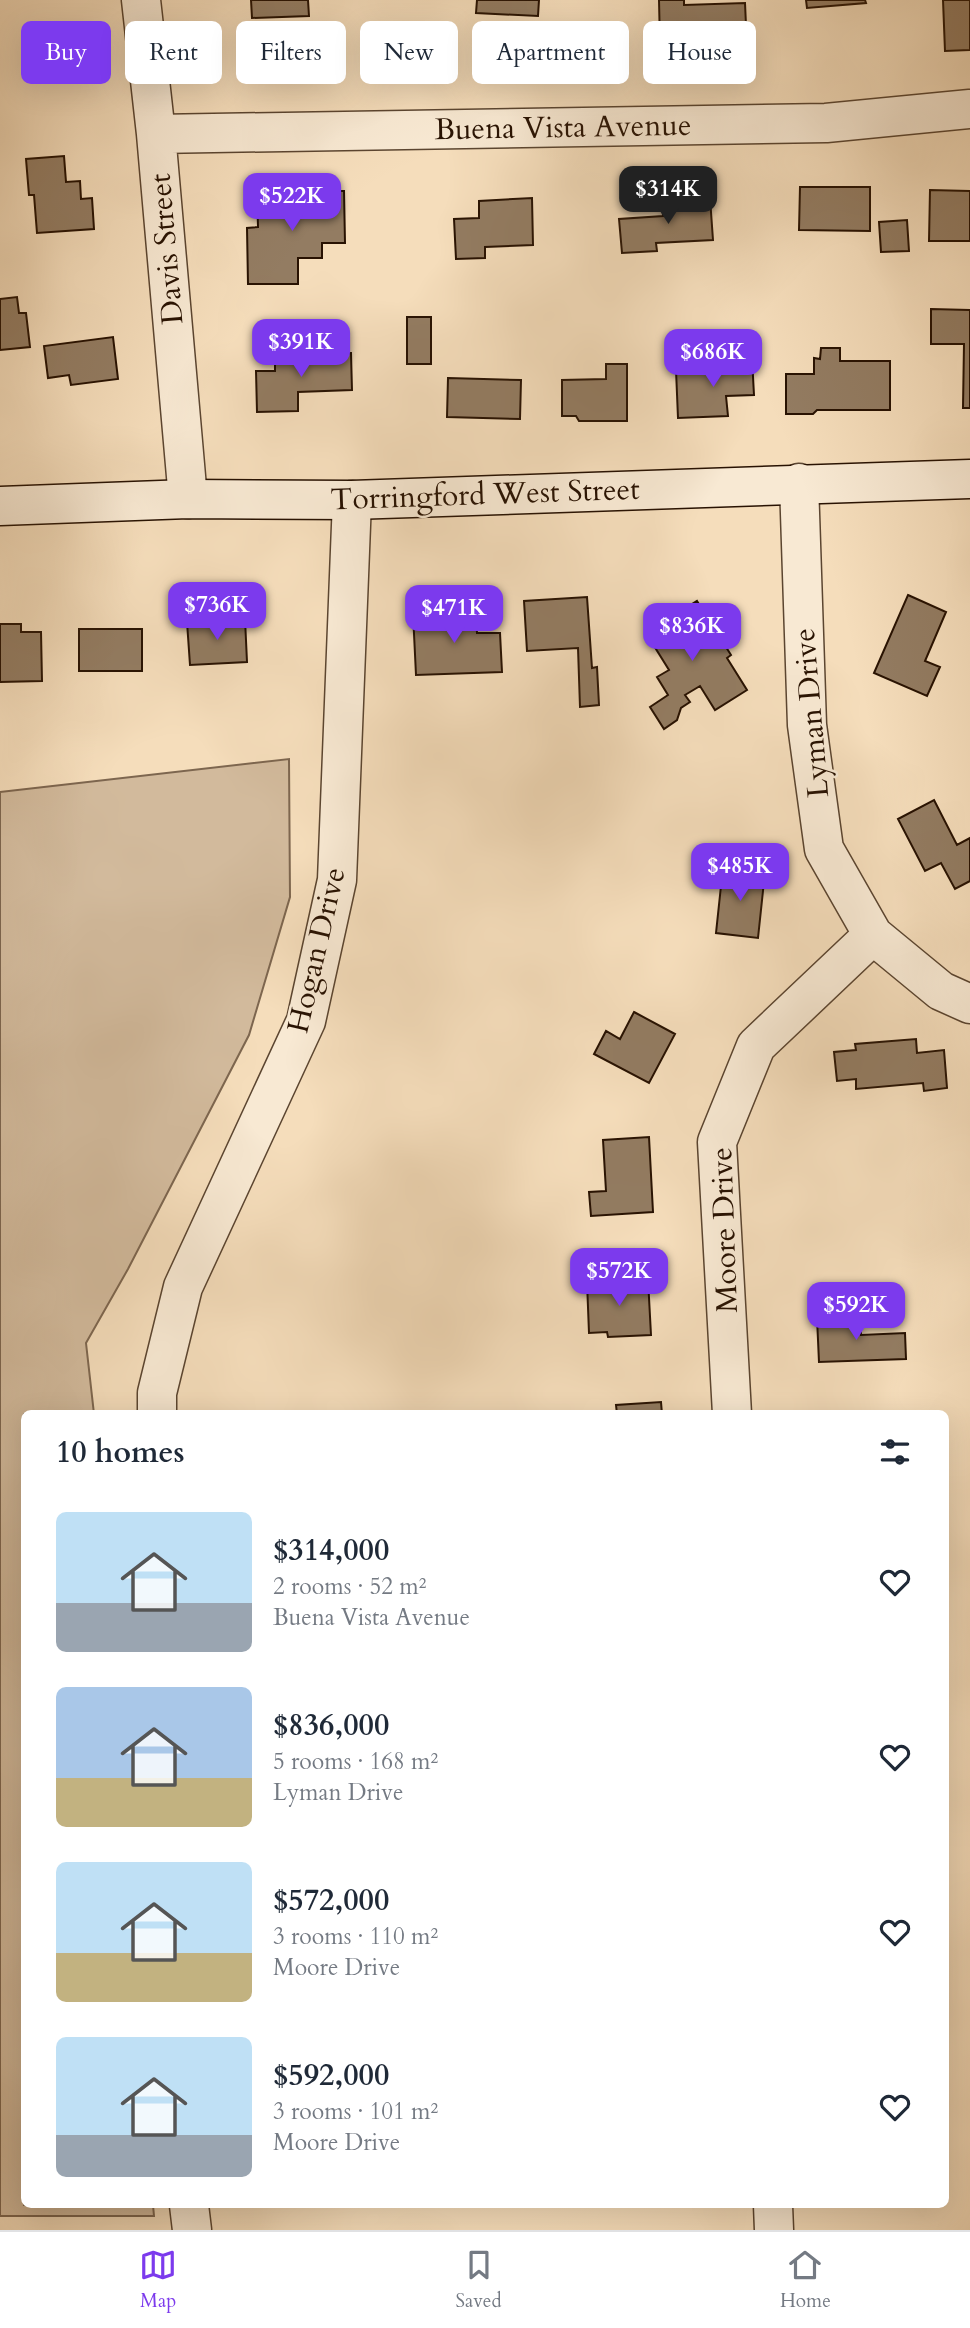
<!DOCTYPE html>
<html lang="en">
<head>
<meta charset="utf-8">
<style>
	:root { --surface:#fff; --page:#f6f6f7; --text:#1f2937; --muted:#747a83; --line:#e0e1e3; --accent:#7c3aed }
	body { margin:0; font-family:Cardo,serif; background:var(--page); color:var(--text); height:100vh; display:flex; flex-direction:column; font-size:26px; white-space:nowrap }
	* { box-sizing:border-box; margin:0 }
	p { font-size:23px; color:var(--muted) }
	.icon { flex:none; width:38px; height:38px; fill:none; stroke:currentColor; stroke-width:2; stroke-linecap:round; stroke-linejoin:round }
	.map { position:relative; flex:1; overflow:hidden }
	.sheet { position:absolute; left:21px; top:1410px; width:928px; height:798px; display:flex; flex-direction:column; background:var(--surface); border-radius:10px; box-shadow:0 7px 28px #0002 }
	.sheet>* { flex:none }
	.top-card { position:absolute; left:21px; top:21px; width:929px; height:63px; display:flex; gap:14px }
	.price { position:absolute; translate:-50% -60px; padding:0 16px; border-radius:14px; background:var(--accent); color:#fff; font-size:23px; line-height:46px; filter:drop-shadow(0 2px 4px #0008) }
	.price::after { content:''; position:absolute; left:50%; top:42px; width:21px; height:16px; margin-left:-10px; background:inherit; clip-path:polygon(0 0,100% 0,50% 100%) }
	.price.active { background:#222; color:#fff }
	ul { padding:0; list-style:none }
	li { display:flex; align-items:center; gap:21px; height:175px; padding:0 35px }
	li span { display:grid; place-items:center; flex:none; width:196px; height:140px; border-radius:10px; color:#555 }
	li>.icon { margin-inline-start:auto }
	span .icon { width:84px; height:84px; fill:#fffc; stroke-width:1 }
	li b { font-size:30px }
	h2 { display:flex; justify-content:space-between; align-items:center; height:84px; padding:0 35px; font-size:30px }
	.chip { padding:0 24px; border-radius:10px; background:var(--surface); box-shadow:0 7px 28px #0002; font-size:24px; line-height:63px }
	.chip.active { background:var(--accent); color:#fff }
	.menu { display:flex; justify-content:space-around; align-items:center; height:98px; border-top:2px solid var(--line); background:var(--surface); font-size:19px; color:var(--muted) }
	.menu a { display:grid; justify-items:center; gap:4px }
	.menu .active { color:var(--accent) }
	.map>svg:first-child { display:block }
	.green { fill:#d2ba9c; stroke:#7d664f; stroke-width:2 }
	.building { fill:#937c62; stroke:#281202; stroke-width:2 }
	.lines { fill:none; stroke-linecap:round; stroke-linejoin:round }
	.street-casing { stroke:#5b4530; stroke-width:41 }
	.secondary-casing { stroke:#281202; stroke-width:41 }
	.street { stroke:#f8e9d3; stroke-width:38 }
	.secondary { stroke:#f8e9d3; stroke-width:38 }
	.labels { text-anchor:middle; stroke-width:5; stroke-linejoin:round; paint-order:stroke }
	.street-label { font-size:30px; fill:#281202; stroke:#f8e9d3 }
</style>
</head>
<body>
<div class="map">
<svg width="970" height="2230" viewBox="0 0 970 2230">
	<rect width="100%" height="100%" fill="#f5ddbb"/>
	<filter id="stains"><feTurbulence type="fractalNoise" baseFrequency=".00286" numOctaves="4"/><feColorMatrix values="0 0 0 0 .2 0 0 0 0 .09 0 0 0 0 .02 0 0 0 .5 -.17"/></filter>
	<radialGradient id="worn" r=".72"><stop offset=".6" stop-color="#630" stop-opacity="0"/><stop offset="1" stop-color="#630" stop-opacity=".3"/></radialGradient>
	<path class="green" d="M289,759L290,897L249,1035L128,1269L86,1343L94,1414H24V2205H153L154,2216H0V792Z"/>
	<path class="building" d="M251,0H308L309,16L252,18Z
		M477,0H539L538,16L476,13Z
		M659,0H684V5L745,3L747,47L678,49V44H660Z
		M806,0H865L866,3L807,8Z
		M943,0H970V50L945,51Z
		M64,156L66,182L80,181L81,199L92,198L94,229L37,233L34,195H29L26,159Z
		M800,187H870V231L799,230Z
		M930,190L970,191V241H929Z
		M257,191H344L345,243H322V258H298V284H248L247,228L258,227Z
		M532,198L533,245L485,247V258L456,259L454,219L479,218V201Z
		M710,198L713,240L656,243L657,251L622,253L619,219L663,216L662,201Z
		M907,220L909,251L881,252L879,222Z
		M17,297L19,313H26L30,347L0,350V299Z
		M931,309L970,310V408H963L964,344H931Z
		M407,317H431V364H407Z
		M113,337L118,379L71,385L69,375L48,378L44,346Z
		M821,348H840V361H890V410H817L813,414H786V374H814V358L820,359Z
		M351,353L352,390L298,392V411L257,412L256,371H275V355Z
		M752,358L754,395L726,396L728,416L678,418L676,370L733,367L732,359Z
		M606,364H627V421H579L576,416H562V380L606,379Z
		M448,378L521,380L520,419L447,417Z
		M908,595L946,612L925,661L940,667L927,696L874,673Z
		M587,597L592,668L597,667L599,705L580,707L578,648L527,651L524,601Z
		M697,601L731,655L727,658L747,690L715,710L700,686L685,695L690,702L681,708L677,720L664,729L650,707L668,695L657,677L669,670L646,633Z
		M476,611L477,633H500L502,672L416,675L413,613Z
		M245,619L247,662L190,665L187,622Z
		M0,624H21V632H41L42,681L0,682Z
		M79,629H142V671H79Z
		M934,800L957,845L970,838V881L955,889L941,863L925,871L898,819Z
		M723,867L765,872L758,938L716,933Z
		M634,1012L675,1034L649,1083L594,1054L606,1031L620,1039Z
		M916,1039L917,1053L944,1050L947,1088L924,1091L923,1083L856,1089V1079L837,1081L834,1052L856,1050L855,1044Z
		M649,1137L653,1212L591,1216L589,1192L606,1191L603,1140Z
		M648,1279L651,1335L608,1337L607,1332L589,1333L587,1282Z
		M860,1316L861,1335L905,1333L906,1359L819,1362L817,1318Z
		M661,1402L662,1414H617L616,1405Z"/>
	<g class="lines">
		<defs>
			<path id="street" d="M141,0L156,134L188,499
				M156,134L826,123L970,109
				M799,483L807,725L824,849L873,935L941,991L970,1004
				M157,1414V1393L183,1287L306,1021L337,880L352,500
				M732,1414L717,1142L756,1046L873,935
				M189,2205L192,2230
				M773,2205L774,2230"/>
			<path id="secondary" d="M0,506L188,499L352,500L970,479"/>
		</defs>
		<use href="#street" class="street-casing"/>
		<use href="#secondary" class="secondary-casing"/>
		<use href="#street" class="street"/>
		<use href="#secondary" class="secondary"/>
	</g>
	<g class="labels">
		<g class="street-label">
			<text transform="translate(563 127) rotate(-1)" y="10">Buena Vista Avenue</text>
			<text transform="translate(166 249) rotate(-95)" y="10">Davis Street</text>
			<text transform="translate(485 494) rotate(-2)" y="10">Torringford West Street</text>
			<text transform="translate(811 713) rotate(-95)" y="10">Lyman Drive</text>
			<text transform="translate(316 950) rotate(-77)" y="10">Hogan Drive</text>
			<text transform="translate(724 1230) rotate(-92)" y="10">Moore Drive</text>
		</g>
	</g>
	<rect width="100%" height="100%" filter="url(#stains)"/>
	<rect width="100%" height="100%" fill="url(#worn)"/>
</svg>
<b class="price active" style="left:668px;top:226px">$314K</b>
<b class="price" style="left:292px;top:233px">$522K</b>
<b class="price" style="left:301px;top:379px">$391K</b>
<b class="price" style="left:713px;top:389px">$686K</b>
<b class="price" style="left:217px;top:642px">$736K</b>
<b class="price" style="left:454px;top:645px">$471K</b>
<b class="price" style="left:692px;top:663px">$836K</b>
<b class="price" style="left:740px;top:903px">$485K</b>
<b class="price" style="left:619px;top:1308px">$572K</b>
<b class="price" style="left:856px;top:1342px">$592K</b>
<div class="top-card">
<a class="chip active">Buy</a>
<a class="chip">Rent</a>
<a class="chip">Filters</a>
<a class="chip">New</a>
<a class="chip">Apartment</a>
<a class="chip">House</a>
</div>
<section class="sheet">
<h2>10 homes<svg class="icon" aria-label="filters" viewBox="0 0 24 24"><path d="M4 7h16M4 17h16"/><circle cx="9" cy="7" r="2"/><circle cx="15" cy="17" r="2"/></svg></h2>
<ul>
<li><span style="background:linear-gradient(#bfe0f5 65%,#9aa5b1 0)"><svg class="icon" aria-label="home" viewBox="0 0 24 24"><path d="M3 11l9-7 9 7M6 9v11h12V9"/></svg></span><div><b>$314,000</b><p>2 rooms · 52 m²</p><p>Buena Vista Avenue</p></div><svg class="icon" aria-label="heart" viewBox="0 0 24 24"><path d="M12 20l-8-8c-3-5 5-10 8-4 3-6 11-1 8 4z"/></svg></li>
<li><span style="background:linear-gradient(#a9c7e8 65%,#c2b280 0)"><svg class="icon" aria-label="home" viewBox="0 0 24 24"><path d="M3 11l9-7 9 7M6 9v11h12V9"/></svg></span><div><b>$836,000</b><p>5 rooms · 168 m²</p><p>Lyman Drive</p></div><svg class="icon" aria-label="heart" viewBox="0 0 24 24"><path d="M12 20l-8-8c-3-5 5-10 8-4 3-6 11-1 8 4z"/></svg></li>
<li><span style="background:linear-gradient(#bfe0f5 65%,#c2b280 0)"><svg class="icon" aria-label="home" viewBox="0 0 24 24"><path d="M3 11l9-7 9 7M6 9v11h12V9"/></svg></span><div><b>$572,000</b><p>3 rooms · 110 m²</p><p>Moore Drive</p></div><svg class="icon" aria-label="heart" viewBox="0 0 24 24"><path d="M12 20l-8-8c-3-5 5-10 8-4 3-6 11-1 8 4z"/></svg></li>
<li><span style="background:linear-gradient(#bfe0f5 70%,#9aa5b1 0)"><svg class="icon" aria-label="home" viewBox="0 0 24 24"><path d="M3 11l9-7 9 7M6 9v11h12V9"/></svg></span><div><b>$592,000</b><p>3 rooms · 101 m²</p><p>Moore Drive</p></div><svg class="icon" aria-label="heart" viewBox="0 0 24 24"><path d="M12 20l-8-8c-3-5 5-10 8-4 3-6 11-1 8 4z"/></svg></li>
</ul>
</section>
</div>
<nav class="menu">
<a class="active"><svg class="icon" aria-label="map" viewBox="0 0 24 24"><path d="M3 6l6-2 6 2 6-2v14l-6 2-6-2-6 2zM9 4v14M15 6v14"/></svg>Map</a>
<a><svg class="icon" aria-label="saved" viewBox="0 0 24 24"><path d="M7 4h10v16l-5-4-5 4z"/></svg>Saved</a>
<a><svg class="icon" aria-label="home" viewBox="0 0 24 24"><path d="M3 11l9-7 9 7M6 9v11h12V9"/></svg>Home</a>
</nav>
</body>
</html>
